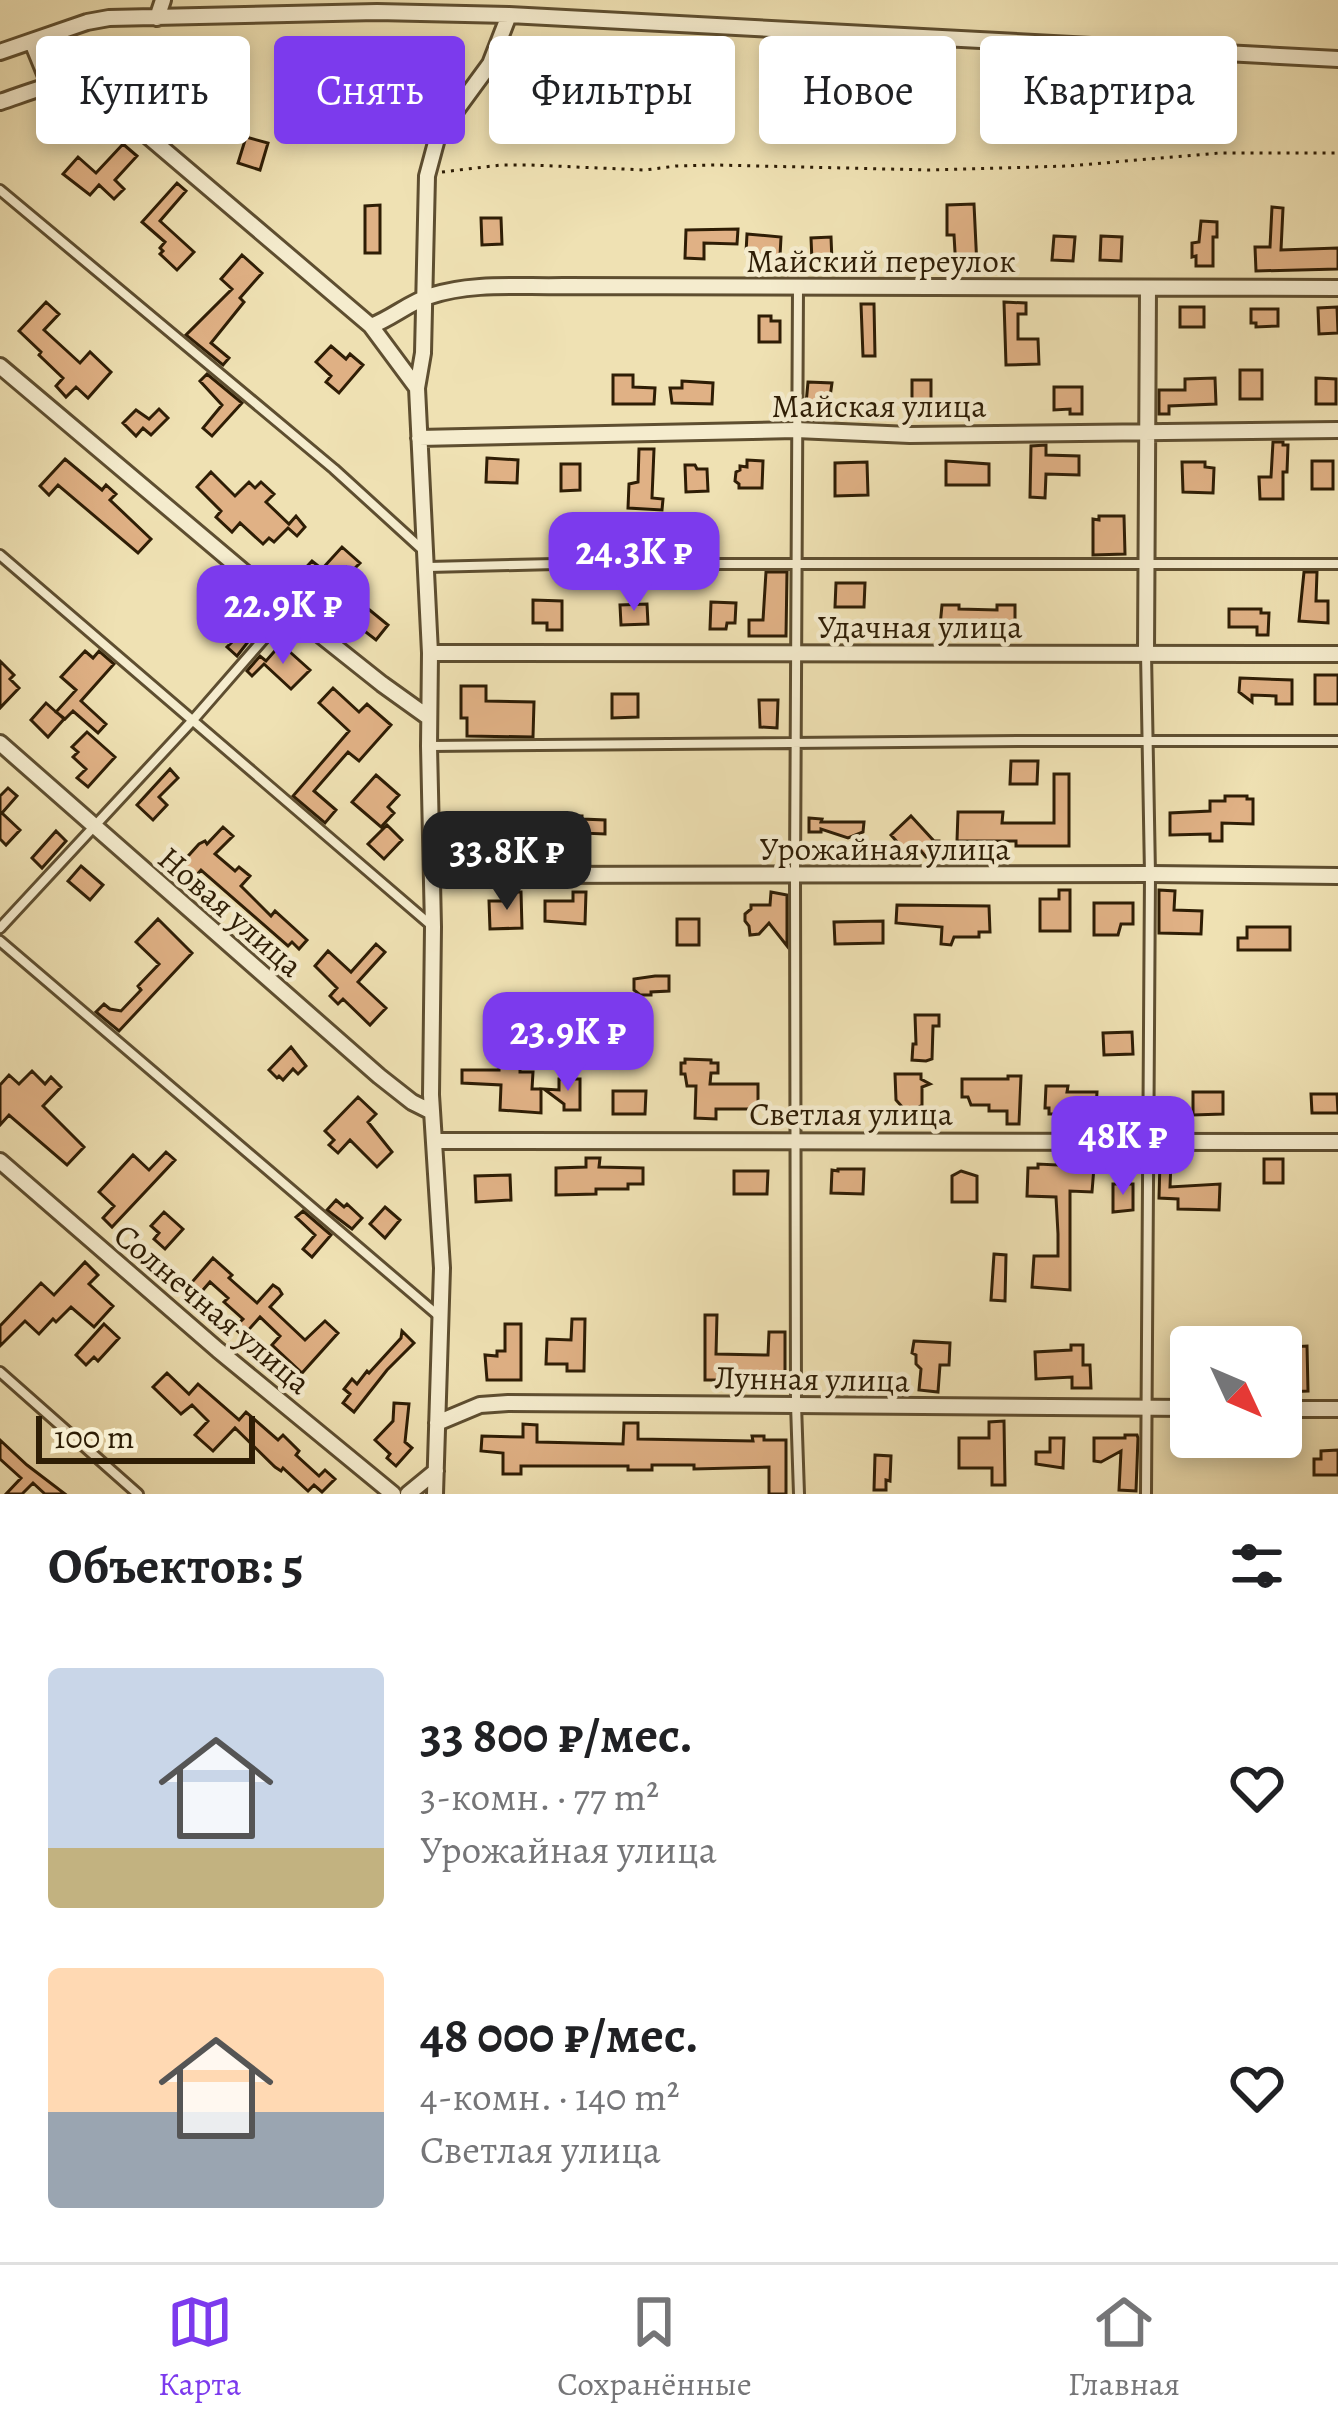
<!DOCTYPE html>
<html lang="ru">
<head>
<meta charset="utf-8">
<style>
	:root { --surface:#fff; --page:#f2f2f2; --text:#202124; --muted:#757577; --line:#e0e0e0; --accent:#7c3aed }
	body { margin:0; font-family:Alegreya,serif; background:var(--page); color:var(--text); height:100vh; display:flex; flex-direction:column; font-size:45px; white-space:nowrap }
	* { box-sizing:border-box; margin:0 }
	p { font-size:39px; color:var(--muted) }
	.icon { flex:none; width:66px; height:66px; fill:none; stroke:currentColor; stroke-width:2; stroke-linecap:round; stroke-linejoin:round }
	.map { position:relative; height:1494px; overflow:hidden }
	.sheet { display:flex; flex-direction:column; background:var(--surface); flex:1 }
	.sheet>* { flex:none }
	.banner { position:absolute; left:36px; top:36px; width:1266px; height:108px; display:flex; gap:24px }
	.needle { width:78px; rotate:134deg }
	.buttons { position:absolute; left:1170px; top:1326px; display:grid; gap:24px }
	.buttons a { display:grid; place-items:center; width:132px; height:132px; border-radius:12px; background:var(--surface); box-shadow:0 6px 18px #0003; font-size:60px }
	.scale { position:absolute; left:36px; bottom:30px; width:219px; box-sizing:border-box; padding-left:12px; border:6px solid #2e1d05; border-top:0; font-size:33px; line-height:42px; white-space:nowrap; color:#2e1d05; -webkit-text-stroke:9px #f5ecce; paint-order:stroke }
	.price { position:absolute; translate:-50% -102px; padding:0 27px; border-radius:24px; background:var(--accent); color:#fff; font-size:39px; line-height:78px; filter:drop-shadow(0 3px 6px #0008) }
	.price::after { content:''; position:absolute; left:50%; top:72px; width:36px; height:27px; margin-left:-18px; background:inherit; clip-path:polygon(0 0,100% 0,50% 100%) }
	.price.selected { background:#222; color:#fff }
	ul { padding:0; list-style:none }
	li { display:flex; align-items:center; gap:36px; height:300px; padding:0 48px }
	li span { display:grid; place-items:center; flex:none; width:336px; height:240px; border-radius:12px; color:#555 }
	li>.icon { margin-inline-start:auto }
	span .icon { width:144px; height:144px; fill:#fffc; stroke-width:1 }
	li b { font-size:51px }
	h2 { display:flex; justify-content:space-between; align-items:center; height:144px; padding:0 48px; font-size:51px }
	.chip { padding:0 42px; border-radius:12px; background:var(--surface); box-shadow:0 6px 18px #0003; font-size:42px; line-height:108px }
	.chip.selected { background:var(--accent); color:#fff }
	.tab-bar { display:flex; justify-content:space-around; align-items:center; height:168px; border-top:3px solid var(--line); background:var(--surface); font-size:33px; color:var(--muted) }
	.tab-bar a { display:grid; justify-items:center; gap:6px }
	.tab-bar .selected { color:var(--accent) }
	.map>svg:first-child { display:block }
	.building { fill:#e0b185; stroke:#2e1d05; stroke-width:3 }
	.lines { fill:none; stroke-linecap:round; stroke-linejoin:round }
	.service-casing { stroke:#5e4e30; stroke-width:14 }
	.minor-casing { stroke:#5e4e30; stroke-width:20 }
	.path { stroke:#2e1d05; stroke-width:3; stroke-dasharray:3 6; stroke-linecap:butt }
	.service { stroke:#f5ecce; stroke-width:8 }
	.minor { stroke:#f5ecce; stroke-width:14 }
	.labels { text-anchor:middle; stroke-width:9; stroke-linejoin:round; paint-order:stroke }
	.street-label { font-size:33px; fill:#2e1d05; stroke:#f5ecce }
</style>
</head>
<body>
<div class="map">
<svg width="1338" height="1494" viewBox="0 0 1338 1494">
	<rect width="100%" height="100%" fill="#efe1b3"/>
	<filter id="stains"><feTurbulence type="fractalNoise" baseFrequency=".00167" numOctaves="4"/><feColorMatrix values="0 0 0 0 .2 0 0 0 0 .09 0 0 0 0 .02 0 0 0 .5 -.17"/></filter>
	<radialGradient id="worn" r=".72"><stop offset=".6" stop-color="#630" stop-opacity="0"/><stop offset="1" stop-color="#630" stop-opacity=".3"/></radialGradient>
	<path class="building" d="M246,137L268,143L260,170L238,163Z
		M123,144L137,156L115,180L124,189L114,199L99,185L90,195L63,174L78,157L96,173Z
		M177,183L186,191L160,221L194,252L177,270L160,254L163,251L160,248L165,242L142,222Z
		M974,204L977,267L956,269L954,235H947V205Z
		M380,205V253H365V206Z
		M1272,207L1283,208L1281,250L1338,248V269L1256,271L1255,247H1270Z
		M481,218H501L502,244L482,245Z
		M1201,221L1217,222V237H1213V266H1196V256L1192,257V243L1199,242Z
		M738,229L737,244L704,243V259L685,258L686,230Z
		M747,234L781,237L780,256L746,253Z
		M1054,236L1075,237L1073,261L1052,260Z
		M1101,236L1122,237L1121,261L1100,260Z
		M831,237L832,261H812L811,238Z
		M242,255L262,273L240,298L244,302L211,343L229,358L223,365L186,335L232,289L221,279Z
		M46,302L59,314L44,330L80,363L90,352L111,372L88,398L76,387L66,397L56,386L63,378L39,355L41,352L19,331Z
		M1004,302L1026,303V314H1018V339H1038L1039,364L1006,365Z
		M861,304H874L875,356H863Z
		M1180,307H1204V327H1180Z
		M1337,307L1338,333L1319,334L1318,308Z
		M1251,309H1278V326L1256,327V323H1251Z
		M759,316H771V321H780V342H759Z
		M331,346L346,359L350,354L363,365L339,393L326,382L331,376L316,362Z
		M1240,370H1262V399H1240Z
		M207,374L242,403L212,436L203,428L222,405L200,381Z
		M613,375H633V387L655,388L654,404H613Z
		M1215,378L1216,404L1169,406V414H1159V390H1185V379Z
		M1316,378L1336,379V404H1316Z
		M912,380H931V402H927V407H915V403H912Z
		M682,381L713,383L712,404L672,403L670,388H682Z
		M808,382L832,383L829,404H806Z
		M1054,387H1082V414H1070V409L1054,410Z
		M159,409L168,418L151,435L143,428L136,436L123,423L136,410L149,419Z
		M1273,442H1283V445H1288L1287,472H1283V499H1260L1259,477H1271Z
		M1046,445V455L1079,456V475L1046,474L1045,498L1030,497L1031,446Z
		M639,449H654L652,498L663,499L662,510L628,508L629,484L638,482Z
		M487,458L518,460L517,483L486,482Z
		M65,459L102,490L106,485L116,494L110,500L151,539L138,553L58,485L49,495L40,486Z
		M747,460L763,461L762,488H739V484L735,481L736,472L740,470V466L747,467Z
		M946,461L989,464V485H946Z
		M1312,461H1333V489H1312Z
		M867,462L868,495L835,496V463Z
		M1182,462H1205V467L1214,468L1213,493L1183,492Z
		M561,464H580V490L561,491Z
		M685,465H695L697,469H707L708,491L686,492Z
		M211,472L235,496L249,482L255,488L261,482L274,494L266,502L289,524L296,516L305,527L297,536L288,528L274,542L269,538L263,544L240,523L232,532L216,517L221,511L197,487Z
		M1099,516H1124L1125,554L1093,555V519L1099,520Z
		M342,547L360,563L351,572L346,567L317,596L296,578L312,561L322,569Z
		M766,572H787L786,636H749V620H763Z
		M1304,572H1317L1316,601H1328V623L1299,621Z
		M836,583H865L864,607H835Z
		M222,589L261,625L237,656L227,647L231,643L199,613Z
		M533,600L562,601V630H547V623H533Z
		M711,602L736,603L735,623H727L726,629H710Z
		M361,603L388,625L376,640L349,619Z
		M647,604L648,624L621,625L620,605Z
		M942,605H959V609L997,610V605H1015V629L940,626Z
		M1229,609H1261V613H1269L1268,635H1257V627H1229Z
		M281,644L310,670L291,689L264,664L252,676L247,671L260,656L266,661Z
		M85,651L93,658L99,651L114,664L81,701L106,724L98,733L73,711L65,719L56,712L76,690L61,677Z
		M0,661L14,675L10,679L19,688L0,708Z
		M1315,675H1338V704H1315Z
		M1240,678L1292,680V704H1276V696L1252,695V702L1239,692Z
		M461,686H486V701L534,702L533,737L467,736V718H461Z
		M333,688L359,712L367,704L391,725L359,761L348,752L314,791L336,810L325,823L293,796L349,731L319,703Z
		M612,694H638V717L612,718Z
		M759,700H778L777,728L760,727Z
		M46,703L64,719L48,737L31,720Z
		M87,732L115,757L88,787L77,778L86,769L73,757L78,752L72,747Z
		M1011,761H1038L1037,784H1010Z
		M170,769L178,778L159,797L167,805L153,820L137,805Z
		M1054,774H1069V846H1016V841H957L958,812H1003L1002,823H1054Z
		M376,775L399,795L388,807L394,813L381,827L352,802Z
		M8,788L17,796L2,813L20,830L6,845L0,839V796Z
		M1225,796H1247V799H1253V824L1222,823V841H1210V834L1170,835V813L1210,811V801H1225Z
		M542,816H582V819L605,820V834L582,833V842L561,843V847L542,848Z
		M911,816L934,841H939V857H926L916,845L907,853L891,835Z
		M809,818L822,819L821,822H864L863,832L848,838L821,829V832H809Z
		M387,825L402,840L384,859L368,844Z
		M223,827L233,836L215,854L235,871L239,867L250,876L241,886L271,916L275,911L307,940L299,949L292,942L288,946L201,870L194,878L180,865L199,844L205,841L207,844Z
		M56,831L66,841L42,868L32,858Z
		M81,866L103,885L90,900L68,881Z
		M1059,890H1070V931H1040V899H1059Z
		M1159,890L1175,891L1174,910L1202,911L1201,934L1159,933Z
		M508,892H521L522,928L490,929L489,901H508Z
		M573,892H586L585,924L545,921V901H573Z
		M771,892L787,895V946L769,923L759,934L750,935L749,926L745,921V914L751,909V905H770Z
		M1094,903H1133V924H1121L1118,935H1094Z
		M897,905L989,906L990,932H979V937H954L951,945L941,944L942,927L896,923Z
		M158,919L192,953L119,1031L96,1012L104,1004L110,1009L121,1011L141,990L138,986L159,964L136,942Z
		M677,919H699V945H677Z
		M883,921V943L835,944L834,922Z
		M1247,927H1290V950H1238V938H1247Z
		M376,944L385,952L358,982L386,1008L370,1025L343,999L338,1004L330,996L337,988L315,966L328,951L351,972Z
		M655,976H669V991L651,992V995H640L634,990V979Z
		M915,1015H939V1026H933L932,1059L926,1061L912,1060L913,1044H916Z
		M1132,1032L1133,1054L1104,1055L1103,1033Z
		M291,1047L306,1066L298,1074L293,1069L283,1080L279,1076L277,1078L269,1070Z
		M685,1059L711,1060V1063H718V1073H711L710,1084H758V1109H716V1119L695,1118L696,1086H687L685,1074H681V1063H685Z
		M499,1063H520V1072H533L532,1089H541V1113L500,1110L501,1085L462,1083V1070H499Z
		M32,1071L45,1084L51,1077L61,1087L43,1106L84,1147L67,1165L9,1115L0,1125V1085L9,1075L19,1084Z
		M895,1074H921V1079L930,1084L922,1087V1105L916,1109H904L896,1100Z
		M1008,1076H1021L1019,1124H1007V1111H989V1105H971L968,1097H962V1079H1008Z
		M559,1079H580V1110H564V1104L544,1089L559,1090Z
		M1046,1086H1068L1067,1092H1097L1096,1109H1067L1061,1110V1114H1049V1108H1045Z
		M613,1091H646L645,1114H613Z
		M1193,1092H1223V1114L1193,1115Z
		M1311,1094H1337L1338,1113H1312Z
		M358,1097L376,1114L368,1122L392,1152L377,1167L350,1140L338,1153L329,1145L334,1140L325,1131Z
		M166,1152L175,1160L112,1227L103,1218L114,1206L99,1192L133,1155L149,1170Z
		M586,1158H600L599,1167L643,1168V1184H628V1189H596V1194L556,1195V1168L586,1167Z
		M1057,1159H1070V1166L1094,1167L1092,1192L1070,1191V1290L1032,1287L1034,1256H1058V1234L1056,1197L1027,1196L1028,1168H1038V1164L1057,1165Z
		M1264,1159H1283V1183H1264Z
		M1160,1161H1171L1170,1187L1220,1184L1219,1210L1178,1209V1199L1159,1198Z
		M838,1169H864L863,1194L831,1193L832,1170L838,1171Z
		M734,1171H768L767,1194H734Z
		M961,1171L977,1176V1202H952V1176Z
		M510,1175L511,1200L476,1202L475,1176Z
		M1113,1184H1133V1210L1113,1212Z
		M336,1200L344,1207L347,1204L362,1218L352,1229L327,1210Z
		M385,1207L400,1220L385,1238L370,1224Z
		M303,1211L331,1235L312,1257L303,1249L315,1235L296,1217Z
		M164,1212L183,1229L165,1249L154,1239L159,1233L151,1226Z
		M994,1254L1006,1255L1005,1301L991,1300Z
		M213,1258L232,1275L229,1278L257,1303L273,1285L279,1289L282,1294L270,1307L305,1340L325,1321L338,1333L302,1373L272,1345L280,1336L260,1317L243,1336L234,1328L243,1319L224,1302L228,1298L210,1282L196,1298L186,1289Z
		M85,1262L98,1275L89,1284L113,1306L94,1327L71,1307L56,1322L53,1319L39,1334L25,1321L0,1346V1326L41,1283L54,1295Z
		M705,1315H717L716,1354L768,1355L769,1332H785V1389H771V1380H705Z
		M572,1319H585L584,1371H567V1364H546L547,1339L571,1340Z
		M104,1324L119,1338L98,1361L94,1357L86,1365L76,1355Z
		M505,1324H521V1380H487L485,1355L497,1356V1351H505Z
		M1276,1329H1291V1347L1307,1346L1308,1391L1281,1392V1347H1276Z
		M402,1331L414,1343L387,1370L354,1412L343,1403L350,1394L344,1389L352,1379L357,1384L367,1371L369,1373L401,1338Z
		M914,1341L950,1343L949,1365H940L938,1392L919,1390L921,1369L916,1364V1355L912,1353Z
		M1071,1345H1083V1365H1090L1091,1388H1072V1377L1036,1379L1035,1352L1071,1350Z
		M167,1373L189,1394L198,1384L239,1420L246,1412L278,1440L283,1435L299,1451L296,1455L319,1476L325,1470L335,1479L322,1492L314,1485L308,1491L283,1468L281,1471L275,1467L235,1428L213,1451L195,1435L208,1421L192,1405L181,1414L153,1387Z
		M394,1403L409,1404L405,1442L412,1448L396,1466L387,1458L390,1454L375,1440L393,1421Z
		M1004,1421L1005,1485H992V1468H959V1438H989V1422Z
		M624,1423H638V1439L753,1441L752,1436H764V1440H786V1494H769V1467L694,1469V1465H652V1470H628V1466H521V1474H503V1453L481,1451L482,1436L523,1437V1424L537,1425V1442L623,1444Z
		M1125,1435H1137L1138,1438L1136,1491L1119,1490L1121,1451L1101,1462L1094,1461V1438H1125Z
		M1050,1438H1064L1063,1468L1036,1464V1452H1050Z
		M0,1440L27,1465L65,1494H45L33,1483L22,1494H6L21,1478L0,1459Z
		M1338,1450V1475H1314V1459H1321V1451Z
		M875,1455L891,1456L890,1481L886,1480V1490H874Z"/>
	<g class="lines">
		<defs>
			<path id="service" d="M0,190L334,469L424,551
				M798,289L795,876L796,1404L799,1494
				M0,555L432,926
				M428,567L556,564H1338
				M430,746L1021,741H1338
				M0,928L193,720L288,611
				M0,941L440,1317
				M0,1372L138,1494
				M1146,1494L1150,874L1146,653"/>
			<path id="minor" d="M157,18L163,0
				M32,42L50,86
				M0,52L87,22L109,18L377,12L509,15L1338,59
				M0,102C54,84 68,72 116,109L371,326
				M0,366L289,610L382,684L428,717
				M417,388L423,353L427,176L438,135L490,64L509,15
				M419,438L796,430L910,435L1338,430
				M1146,652L1148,289
				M430,653L1338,654
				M0,743L379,1076L412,1102L432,1112
				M433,875L1150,874L1338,876
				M435,1141L1338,1142
				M0,1161L218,1350L393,1494
				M1281,1409H1338
				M437,1423L480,1405L508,1403L1191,1408
				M408,1494L436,1471
				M435,1494L442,1268L431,1095L433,927L429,746L430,653L417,388L371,326C392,318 410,302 430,296C472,282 520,287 563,286L1338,288"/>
		</defs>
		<use href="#service" class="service-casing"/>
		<use href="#minor" class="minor-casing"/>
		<path class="path" d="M442,172L501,165H531L645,170L676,166L716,165L930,170L1068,166L1219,153H1338"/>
		<use href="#service" class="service"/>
		<use href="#minor" class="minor"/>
	</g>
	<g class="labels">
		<g class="street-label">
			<text x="881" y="272">Майский переулок</text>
			<text x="879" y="417">Майская улица</text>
			<text x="920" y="638">Удачная улица</text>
			<text x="885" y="860">Урожайная улица</text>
			<text transform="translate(231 911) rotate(41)" y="12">Новая улица</text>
			<text x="851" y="1125">Светлая улица</text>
			<text transform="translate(213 1308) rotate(40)" y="12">Солнечная улица</text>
			<text transform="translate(812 1378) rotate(1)" y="12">Лунная улица</text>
		</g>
	</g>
	<rect width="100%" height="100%" filter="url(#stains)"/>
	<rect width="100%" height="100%" fill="url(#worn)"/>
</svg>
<div class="buttons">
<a><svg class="needle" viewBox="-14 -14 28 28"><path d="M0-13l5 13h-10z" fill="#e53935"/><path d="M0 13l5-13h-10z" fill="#757577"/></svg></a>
</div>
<div class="scale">100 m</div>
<b class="price" style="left:634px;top:614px">24.3K ₽</b>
<b class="price" style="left:283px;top:667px">22.9K ₽</b>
<b class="price selected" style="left:507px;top:913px">33.8K ₽</b>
<b class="price" style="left:568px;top:1094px">23.9K ₽</b>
<b class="price" style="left:1123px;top:1198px">48K ₽</b>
<div class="banner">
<a class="chip">Купить</a>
<a class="chip selected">Снять</a>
<a class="chip">Фильтры</a>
<a class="chip">Новое</a>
<a class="chip">Квартира</a>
</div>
</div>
<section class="sheet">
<h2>Объектов: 5<svg class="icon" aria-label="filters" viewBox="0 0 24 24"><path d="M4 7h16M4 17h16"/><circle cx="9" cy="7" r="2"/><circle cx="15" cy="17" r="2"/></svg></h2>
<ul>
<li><span style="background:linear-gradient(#c9d6e8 75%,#c2b280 0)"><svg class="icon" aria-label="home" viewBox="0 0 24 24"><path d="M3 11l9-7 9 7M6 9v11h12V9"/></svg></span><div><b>33 800 ₽/мес.</b><p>3-комн. · 77 m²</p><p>Урожайная улица</p></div><svg class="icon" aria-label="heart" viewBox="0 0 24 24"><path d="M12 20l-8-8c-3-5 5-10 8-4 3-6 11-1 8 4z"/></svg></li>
<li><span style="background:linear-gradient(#ffd9b3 60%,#9aa5b1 0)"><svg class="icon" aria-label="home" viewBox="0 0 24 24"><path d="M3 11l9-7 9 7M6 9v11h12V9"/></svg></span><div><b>48 000 ₽/мес.</b><p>4-комн. · 140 m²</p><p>Светлая улица</p></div><svg class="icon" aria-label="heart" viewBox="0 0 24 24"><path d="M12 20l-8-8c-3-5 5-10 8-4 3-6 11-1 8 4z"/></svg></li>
</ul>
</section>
<nav class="tab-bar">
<a class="selected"><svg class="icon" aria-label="map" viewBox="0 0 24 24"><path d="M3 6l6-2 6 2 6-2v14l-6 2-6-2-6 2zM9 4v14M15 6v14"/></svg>Карта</a>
<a><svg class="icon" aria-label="saved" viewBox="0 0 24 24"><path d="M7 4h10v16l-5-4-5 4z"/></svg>Сохранённые</a>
<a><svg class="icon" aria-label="home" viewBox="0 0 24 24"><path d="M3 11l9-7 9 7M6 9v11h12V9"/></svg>Главная</a>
</nav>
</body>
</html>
